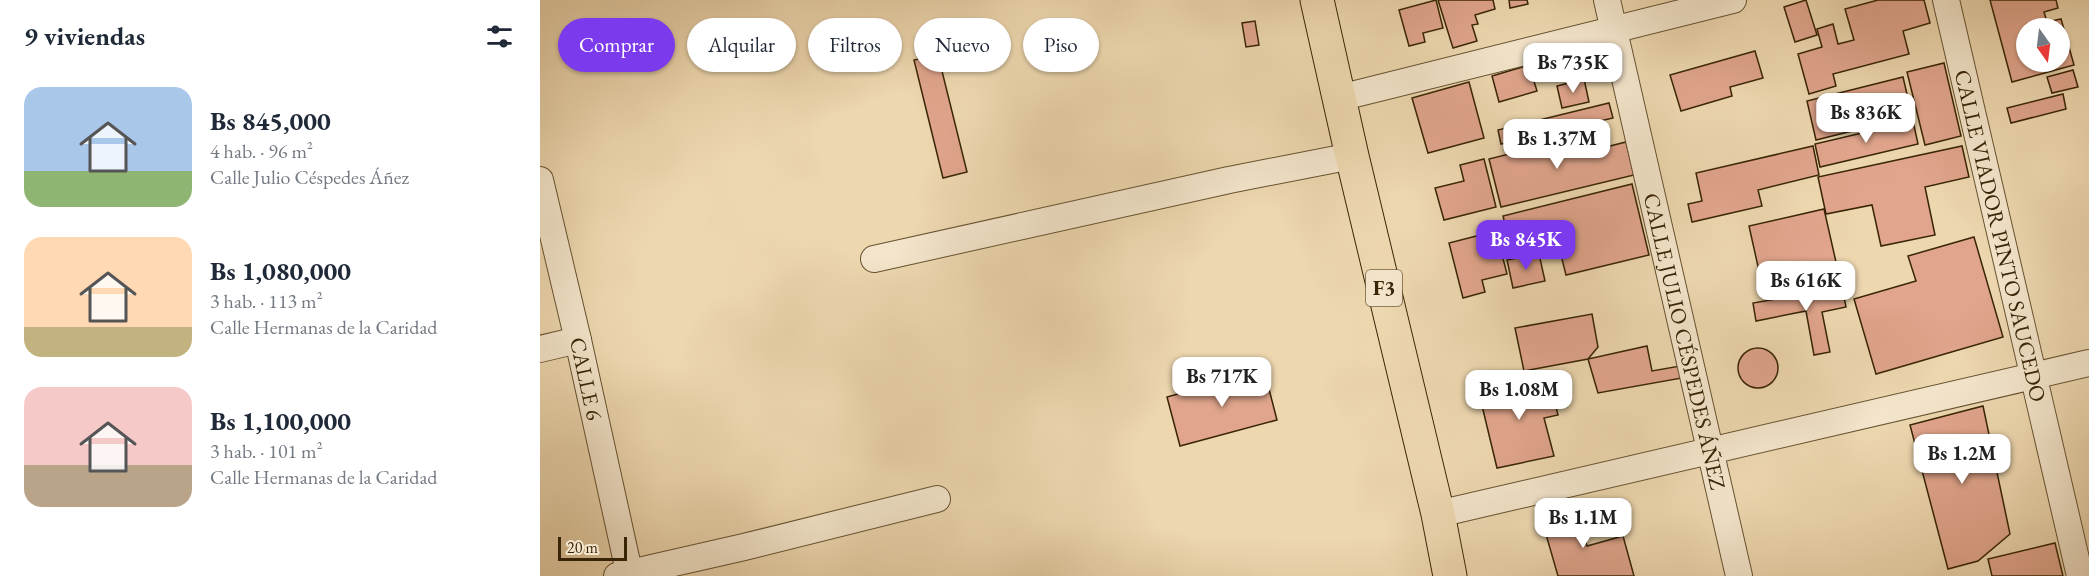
<!DOCTYPE html>
<html lang="es">
<head>
<meta charset="utf-8">
<style>
	:root { --surface:#fff; --page:#f2f2f3; --text:#1f2937; --muted:#747a83; --accent:#7c3aed }
	body { margin:0; font-family:"EB Garamond",serif; background:var(--page); color:var(--text); height:100vh; display:flex; flex-direction:column; font-size:22px; white-space:nowrap }
	* { box-sizing:border-box; margin:0 }
	p { font-size:20px; color:var(--muted) }
	.icon { flex:none; width:33px; height:33px; fill:none; stroke:currentColor; stroke-width:2; stroke-linecap:round; stroke-linejoin:round }
	.map { position:relative; flex:1; overflow:hidden }
	.drawer { display:flex; flex-direction:column; background:var(--surface); width:540px }
	.drawer>* { flex:none }
	.hud { position:absolute; left:18px; top:18px; width:570px; height:54px; display:flex; gap:12px }
	.needle { width:39px; rotate:166deg }
	.controls { position:absolute; left:1476px; top:18px; display:grid; gap:12px }
	.controls a { display:grid; place-items:center; width:54px; height:54px; border-radius:50%; background:var(--surface); box-shadow:0 2px 4px #0004; font-size:30px }
	.scale { position:absolute; left:18px; bottom:15px; width:69px; box-sizing:border-box; padding-left:6px; border:3px solid #392506; border-top:0; font-size:16px; line-height:21px; white-space:nowrap; color:#392506; -webkit-text-stroke:4px #f3e5cb; paint-order:stroke }
	.price { position:absolute; translate:-50% -51px; padding:0 14px; border-radius:12px; background:#fff; color:#222; font-size:20px; line-height:39px; filter:drop-shadow(0 2px 3px #0008) }
	.price::after { content:''; position:absolute; left:50%; top:36px; width:18px; height:14px; margin-left:-9px; background:inherit; clip-path:polygon(0 0,100% 0,50% 100%) }
	.price.selected { background:var(--accent); color:#fff }
	ul { padding:0; list-style:none }
	li { display:flex; align-items:center; gap:18px; height:150px; padding:0 24px }
	li span { display:grid; place-items:center; flex:none; width:168px; height:120px; border-radius:18px; color:#555 }
	li>.icon { margin-inline-start:auto }
	span .icon { width:72px; height:72px; fill:#fffc; stroke-width:1 }
	li b { font-size:26px }
	h2 { display:flex; justify-content:space-between; align-items:center; height:72px; padding:0 24px; font-size:26px }
	.pill { padding:0 21px; border-radius:27px; background:var(--surface); box-shadow:0 2px 4px #0004; font-size:21px; line-height:54px }
	.pill.selected { background:var(--accent); color:#fff }
	main { display:flex; flex:1; min-height:0 }
	.map>svg:first-child { display:block }
	.building { fill:#e0a58c; stroke:#392506; stroke-width:1.5; fill-rule:evenodd }
	.lines { fill:none; stroke-linecap:round; stroke-linejoin:round }
	.minor-casing { stroke:#665230; stroke-width:28 }
	.trunk-casing { stroke:#392506; stroke-width:35 }
	.minor { stroke:#f3e5cb; stroke-width:26 }
	.trunk { stroke:#edd7af; stroke-width:33 }
	.labels { text-anchor:middle; stroke-width:4.5; stroke-linejoin:round; paint-order:stroke }
	.shield { fill:#f3e5cb; stroke:#715f41; stroke-width:1.5 }
	.shield-label { font-size:21px; font-weight:bold; fill:#392506 }
	.street-label { font-size:22px; fill:#392506; stroke:#f3e5cb }
</style>
</head>
<body>
<main>
<section class="drawer">
<h2>9 viviendas<svg class="icon" aria-label="filters" viewBox="0 0 24 24"><path d="M4 7h16M4 17h16"/><circle cx="9" cy="7" r="2"/><circle cx="15" cy="17" r="2"/></svg></h2>
<ul>
<li><span style="background:linear-gradient(#a9c7e8 70%,#8fb573 0)"><svg class="icon" aria-label="home" viewBox="0 0 24 24"><path d="M3 11l9-7 9 7M6 9v11h12V9"/></svg></span><div><b>Bs 845,000</b><p>4 hab. · 96 m²</p><p>Calle Julio Céspedes Áñez</p></div></li>
<li><span style="background:linear-gradient(#ffd9b3 75%,#c2b280 0)"><svg class="icon" aria-label="home" viewBox="0 0 24 24"><path d="M3 11l9-7 9 7M6 9v11h12V9"/></svg></span><div><b>Bs 1,080,000</b><p>3 hab. · 113 m²</p><p>Calle Hermanas de la Caridad</p></div></li>
<li><span style="background:linear-gradient(#f6c9c9 65%,#b9a48a 0)"><svg class="icon" aria-label="home" viewBox="0 0 24 24"><path d="M3 11l9-7 9 7M6 9v11h12V9"/></svg></span><div><b>Bs 1,100,000</b><p>3 hab. · 101 m²</p><p>Calle Hermanas de la Caridad</p></div></li>
</ul>
</section>
<div class="map">
<svg width="1549" height="576" viewBox="0 0 1549 576">
	<rect width="100%" height="100%" fill="#edd7af"/>
	<filter id="stains"><feTurbulence type="fractalNoise" baseFrequency=".00333" numOctaves="4"/><feColorMatrix values="0 0 0 0 .2 0 0 0 0 .09 0 0 0 0 .02 0 0 0 .5 -.17"/></filter>
	<radialGradient id="worn" r=".72"><stop offset=".6" stop-color="#630" stop-opacity="0"/><stop offset="1" stop-color="#630" stop-opacity=".3"/></radialGradient>
	<path class="building" d="M896,0L903,28L883,33L885,42L869,46L859,10Z
		M898,0H953L955,9L935,15L938,24L932,25L937,41L913,48Z
		M969,0H987L988,4L970,8Z
		M1266,0L1277,35L1255,42L1244,7Z
		M1338,0H1384L1390,23L1363,31L1369,54L1293,74L1296,86L1269,94L1258,54L1282,47L1277,29L1293,24L1298,44L1314,40L1305,9Z
		M1450,0H1516L1518,8L1504,12L1507,22L1521,19L1534,65L1472,82ZM1486,28H1520V62H1486Z
		M715,21L719,45L706,47L702,23Z
		M1215,51L1223,78L1190,87L1192,96L1141,111L1130,75Z
		M1068,54L1071,68L1038,76L1034,63Z
		M398,55L427,172L403,178L374,60Z
		M1404,63L1421,136L1385,145L1367,72Z
		M989,65L997,91L959,102L952,76Z
		M1533,70L1538,87L1512,93L1507,77Z
		M1363,77L1372,116L1276,140L1267,101Z
		M1044,79L1049,102L1022,108L1017,86Z
		M929,82L944,138L888,153L872,98Z
		M1523,94L1526,109L1471,123L1467,108Z
		M1069,103L1073,118L961,144L958,130Z
		M1373,121L1378,144L1280,167L1275,144Z
		M1042,136L1046,152L1086,142L1094,175L961,207L949,159Z
		M1273,146L1279,175L1218,190L1222,206L1152,222L1148,204L1162,201L1156,173Z
		M1422,146L1429,177L1385,187L1395,235L1341,246L1332,205L1286,214L1278,177Z
		M944,159L956,207L904,220L895,188L924,181L920,165Z
		M1092,184L1109,255L1026,275L1019,247L973,258L963,216Z
		M1284,209L1296,262L1221,280L1209,226Z
		M956,231L967,274L942,280L945,292L923,298L909,243Z
		M1434,237L1463,337L1336,374L1314,299L1376,281L1368,256Z
		M999,254L1005,281L973,288L967,260Z
		M1302,287L1306,307L1282,312L1290,352L1274,355L1266,311L1216,321L1213,303Z
		M1052,314L1058,347L1048,359L984,371L975,328Z
		M1107,346L1112,371L1140,366L1142,378L1058,393L1048,359Z
		M1198 368a20 20 0 1 1 40 0a20 20 0 1 1-40 0Z
		M724,370L737,420L640,446L627,397Z
		M994,377L996,386L1010,383L1018,415L1004,418L1014,456L957,468L938,389Z
		M1443,406L1470,534L1438,561L1408,569L1370,425Z
		M1036,507L1047,546L1083,536L1094,576H1018L1001,517Z
		M1515,543L1523,576H1452L1448,559Z"/>
	<g class="lines">
		<defs>
			<g id="minor">
				<path id="s1" d="M1067,0L1199,576"/>
				<path id="s2" d="M1406,0L1540,576"/>
				<path d="M799,98L1193,0"/>
				<path id="s3" d="M0,180L38,340L90,576"/>
				<path d="M334,259L689,180L812,156"/>
				<path d="M0,349L38,340"/>
				<path d="M898,514L1549,363"/>
				<path d="M77,576L204,547L397,499"/>
			</g>
			<path id="trunk" d="M777,0L812,156L898,514L910,576"/>
		</defs>
		<use href="#minor" class="minor-casing"/>
		<use href="#trunk" class="trunk-casing"/>
		<use href="#minor" class="minor"/>
		<use href="#trunk" class="trunk"/>
	</g>
	<g class="labels">
		<rect class="shield" x="826" y="270" width="36" height="36" rx="4.5"/>
		<g class="shield-label">
			<text x="844" y="295">F3</text>
		</g>
		<g class="street-label">
			<text dy="8" stroke="none"><textPath href="#s2" startOffset="242">CALLE VIADOR PINTO SAUCEDO</textPath></text>
			<text dy="8" stroke="none"><textPath href="#s1" startOffset="350">CALLE JULIO CÉSPEDES ÁÑEZ</textPath></text>
			<text dy="8" stroke="none"><textPath href="#s3" startOffset="204">CALLE 6</textPath></text>
		</g>
	</g>
	<rect width="100%" height="100%" filter="url(#stains)"/>
	<rect width="100%" height="100%" fill="url(#worn)"/>
</svg>
<div class="controls">
<a><svg class="needle" viewBox="-14 -14 28 28"><path d="M0-13l5 13h-10z" fill="#e53935"/><path d="M0 13l5-13h-10z" fill="#747a83"/></svg></a>
</div>
<div class="scale">20 m</div>
<b class="price" style="left:1033px;top:94px">Bs 735K</b>
<b class="price" style="left:1326px;top:144px">Bs 836K</b>
<b class="price" style="left:1017px;top:170px">Bs 1.37M</b>
<b class="price selected" style="left:986px;top:271px">Bs 845K</b>
<b class="price" style="left:1266px;top:312px">Bs 616K</b>
<b class="price" style="left:682px;top:408px">Bs 717K</b>
<b class="price" style="left:979px;top:421px">Bs 1.08M</b>
<b class="price" style="left:1422px;top:485px">Bs 1.2M</b>
<b class="price" style="left:1043px;top:549px">Bs 1.1M</b>
<div class="hud">
<a class="pill selected">Comprar</a>
<a class="pill">Alquilar</a>
<a class="pill">Filtros</a>
<a class="pill">Nuevo</a>
<a class="pill">Piso</a>
</div>
</div>
</main>
</body>
</html>
